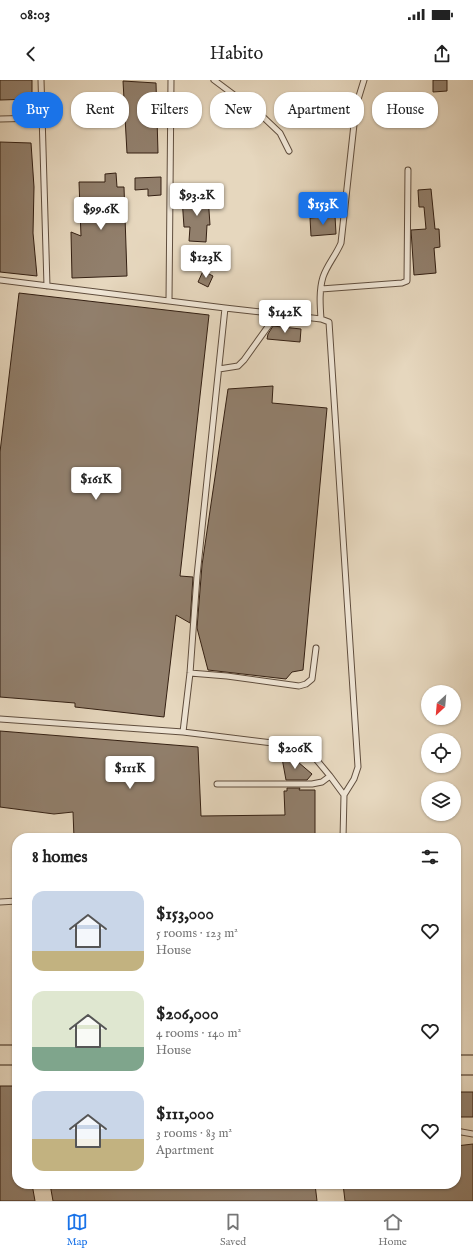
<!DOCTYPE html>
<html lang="en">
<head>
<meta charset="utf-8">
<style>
	:root { --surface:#fff; --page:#f2f2f2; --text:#222; --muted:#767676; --line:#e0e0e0; --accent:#1a73e8 }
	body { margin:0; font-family:"IM FELL English",serif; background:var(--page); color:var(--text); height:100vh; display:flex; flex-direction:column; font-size:15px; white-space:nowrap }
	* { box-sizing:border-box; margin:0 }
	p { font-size:13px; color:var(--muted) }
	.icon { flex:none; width:22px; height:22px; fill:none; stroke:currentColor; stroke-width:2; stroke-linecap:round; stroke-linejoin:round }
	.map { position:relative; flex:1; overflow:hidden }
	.side { position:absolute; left:12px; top:753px; width:449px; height:356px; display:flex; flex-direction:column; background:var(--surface); border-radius:16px; box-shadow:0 1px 3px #0004 }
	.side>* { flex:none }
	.banner { position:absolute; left:12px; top:12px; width:449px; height:36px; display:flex; gap:8px }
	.needle { width:26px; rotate:206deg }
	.fabs { position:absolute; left:421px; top:605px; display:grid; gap:8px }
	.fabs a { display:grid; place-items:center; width:40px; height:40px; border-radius:50%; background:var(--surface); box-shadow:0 1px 3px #0004; font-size:20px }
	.price { position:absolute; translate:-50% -34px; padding:0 9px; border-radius:4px; background:#fff; color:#222; font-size:13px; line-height:26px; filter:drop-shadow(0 1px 2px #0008) }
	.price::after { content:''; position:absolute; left:50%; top:24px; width:12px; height:9px; margin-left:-6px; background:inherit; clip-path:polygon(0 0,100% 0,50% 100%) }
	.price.current { background:var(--accent); color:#fff }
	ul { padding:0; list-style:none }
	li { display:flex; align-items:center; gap:12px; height:100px; padding:0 20px }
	li span { display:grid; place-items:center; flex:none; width:112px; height:80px; border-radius:12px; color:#555 }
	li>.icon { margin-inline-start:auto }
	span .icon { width:48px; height:48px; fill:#fffc; stroke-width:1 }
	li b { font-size:17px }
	h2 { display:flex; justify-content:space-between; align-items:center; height:48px; padding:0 20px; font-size:17px }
	.tag { padding:0 14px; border-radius:16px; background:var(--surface); box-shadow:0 1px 3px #0004; font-size:14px; line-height:36px }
	.tag.current { background:var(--accent); color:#fff }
	.status { display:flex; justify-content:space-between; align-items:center; height:28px; padding:0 20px; background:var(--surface); direction:ltr }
	.status svg { height:11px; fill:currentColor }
	header { display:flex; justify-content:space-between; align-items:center; height:52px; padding:0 20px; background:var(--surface); font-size:18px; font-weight:600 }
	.menu { display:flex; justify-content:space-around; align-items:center; height:56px; border-top:1px solid var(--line); background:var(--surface); font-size:11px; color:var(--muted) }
	.menu a { display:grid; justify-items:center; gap:2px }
	.menu .current { color:var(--accent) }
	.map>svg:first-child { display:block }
	.building { fill:#917f6c; stroke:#342013 }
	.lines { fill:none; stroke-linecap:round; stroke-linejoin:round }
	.lane-casing { stroke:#604e3e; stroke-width:7 }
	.highway-casing { stroke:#342013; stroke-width:21 }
	.lane { stroke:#efe5d5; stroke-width:5 }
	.highway { stroke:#e6d7be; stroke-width:19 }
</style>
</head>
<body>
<div class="status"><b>08:03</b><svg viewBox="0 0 49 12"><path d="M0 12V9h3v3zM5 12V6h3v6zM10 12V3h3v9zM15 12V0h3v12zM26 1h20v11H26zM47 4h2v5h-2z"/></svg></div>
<header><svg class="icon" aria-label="back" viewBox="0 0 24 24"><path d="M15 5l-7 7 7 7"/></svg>Habito<svg class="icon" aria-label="share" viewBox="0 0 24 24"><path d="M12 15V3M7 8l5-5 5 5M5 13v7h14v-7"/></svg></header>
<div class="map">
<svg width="473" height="1121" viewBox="0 0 473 1121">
	<rect width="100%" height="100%" fill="#e6d7be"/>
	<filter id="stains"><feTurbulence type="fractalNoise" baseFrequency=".005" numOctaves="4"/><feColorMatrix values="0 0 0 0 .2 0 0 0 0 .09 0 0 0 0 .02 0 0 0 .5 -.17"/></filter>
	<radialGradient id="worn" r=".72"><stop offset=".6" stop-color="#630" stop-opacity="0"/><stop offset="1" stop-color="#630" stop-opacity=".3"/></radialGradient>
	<path class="building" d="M0,0H32V19L0,20Z
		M433,0H447V11L433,12Z
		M123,1L156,3L158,73H127Z
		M0,62L31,63L34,107L33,153L37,196L0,192Z
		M116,93L117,107H124L127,196L72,198L71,152L81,156L79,102H105V94Z
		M161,97V115L148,116V109L135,110V98Z
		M431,109L435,149H439L440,167L434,168L436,193L414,195L411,150L426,149L424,127H419L418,110Z
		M208,116L210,145H207L206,162L189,161L190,147H184L182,118Z
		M335,136L336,154L311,156L310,138Z
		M203,191L213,196L208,207L198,202Z
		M19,213L209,235L180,496L193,497L190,543L176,535L164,637L75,627V623L0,617V372Z
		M273,246L301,249L300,262L267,259L268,254Z
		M273,306L272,323L327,328L303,590L292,592L286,599L208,590L197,548L202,485L228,309Z
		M0,651L198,667L201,736L285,735L284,711H287V708H300L299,710H315V758H74L73,732L54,734L0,727Z
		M291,676L312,694L307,700H286L282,678Z
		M0,1006H17V1104H32L35,1121H0Z
		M456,1012H473V1037H456Z
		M473,1064V1121H345L343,1104H456V1066Z
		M50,1104H315L317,1121H53Z"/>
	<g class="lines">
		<defs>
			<path id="lane" d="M41,0L47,206
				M214,0L261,35L280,53L289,71
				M0,39L42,38
				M0,200L225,228L321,239L329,242L358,687L354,699L344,715
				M321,209L402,203L407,201L408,90
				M169,221L171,0
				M321,239C320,225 319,210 323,197C327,185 336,175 341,163L356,26L364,0
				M219,289L238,286L244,280L277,234
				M190,593L227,596L299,606L306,604L312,599L316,568
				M0,639L183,652L297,666L310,672L330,696L344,715L343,758
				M183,652L190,593L197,496L225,228
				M217,704H312L322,702L330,696
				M0,822L17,821
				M456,1051L473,1054"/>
			<path id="highway" d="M0,975H17
				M456,985H473"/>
		</defs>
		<use href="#lane" class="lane-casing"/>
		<use href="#highway" class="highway-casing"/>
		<use href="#lane" class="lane"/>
		<use href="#highway" class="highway"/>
	</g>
	<rect width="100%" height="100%" filter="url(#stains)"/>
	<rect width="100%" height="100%" fill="url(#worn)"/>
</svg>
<div class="fabs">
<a><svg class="needle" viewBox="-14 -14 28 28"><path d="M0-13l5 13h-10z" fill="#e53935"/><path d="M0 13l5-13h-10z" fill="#767676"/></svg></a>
<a><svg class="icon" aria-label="locate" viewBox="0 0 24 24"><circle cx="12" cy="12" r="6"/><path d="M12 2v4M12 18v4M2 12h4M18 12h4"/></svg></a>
<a><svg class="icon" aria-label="layers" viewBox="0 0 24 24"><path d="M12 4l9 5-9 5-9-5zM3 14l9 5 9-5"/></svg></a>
</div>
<b class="price" style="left:197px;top:137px">$93.2K</b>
<b class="price current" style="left:323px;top:146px">$153K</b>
<b class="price" style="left:101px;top:151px">$99.6K</b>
<b class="price" style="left:206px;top:199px">$123K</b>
<b class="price" style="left:285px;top:254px">$142K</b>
<b class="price" style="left:96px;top:421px">$161K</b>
<b class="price" style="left:295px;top:690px">$206K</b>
<b class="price" style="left:130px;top:710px">$111K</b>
<div class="banner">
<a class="tag current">Buy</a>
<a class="tag">Rent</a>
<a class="tag">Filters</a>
<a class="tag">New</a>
<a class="tag">Apartment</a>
<a class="tag">House</a>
</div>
<section class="side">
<h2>8 homes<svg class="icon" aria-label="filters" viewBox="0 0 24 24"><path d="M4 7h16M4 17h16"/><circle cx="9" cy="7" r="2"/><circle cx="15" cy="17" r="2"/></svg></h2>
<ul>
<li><span style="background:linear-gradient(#c9d6e8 75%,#c2b280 0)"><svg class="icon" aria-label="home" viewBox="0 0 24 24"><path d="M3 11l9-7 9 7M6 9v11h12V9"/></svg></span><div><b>$153,000</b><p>5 rooms · 123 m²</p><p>House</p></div><svg class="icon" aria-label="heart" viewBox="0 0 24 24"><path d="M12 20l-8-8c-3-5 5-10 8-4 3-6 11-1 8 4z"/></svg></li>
<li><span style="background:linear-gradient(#dfe7d0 70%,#7fa58c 0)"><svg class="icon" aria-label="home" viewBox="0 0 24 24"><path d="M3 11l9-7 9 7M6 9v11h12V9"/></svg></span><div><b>$206,000</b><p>4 rooms · 140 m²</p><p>House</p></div><svg class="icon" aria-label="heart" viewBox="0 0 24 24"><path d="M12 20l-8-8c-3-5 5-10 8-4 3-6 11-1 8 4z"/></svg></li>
<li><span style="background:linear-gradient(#c9d6e8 60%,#c2b280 0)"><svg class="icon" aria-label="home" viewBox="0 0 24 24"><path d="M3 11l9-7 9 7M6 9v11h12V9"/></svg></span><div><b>$111,000</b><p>3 rooms · 83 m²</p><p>Apartment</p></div><svg class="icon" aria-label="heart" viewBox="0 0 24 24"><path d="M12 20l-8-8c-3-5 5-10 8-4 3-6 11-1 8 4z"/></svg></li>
</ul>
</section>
</div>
<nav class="menu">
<a class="current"><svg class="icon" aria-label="map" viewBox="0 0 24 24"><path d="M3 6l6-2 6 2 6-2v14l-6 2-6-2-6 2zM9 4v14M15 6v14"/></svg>Map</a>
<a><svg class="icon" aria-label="saved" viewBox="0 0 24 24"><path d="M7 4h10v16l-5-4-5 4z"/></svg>Saved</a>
<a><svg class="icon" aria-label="home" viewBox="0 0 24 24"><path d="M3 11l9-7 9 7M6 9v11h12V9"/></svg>Home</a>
</nav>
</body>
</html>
